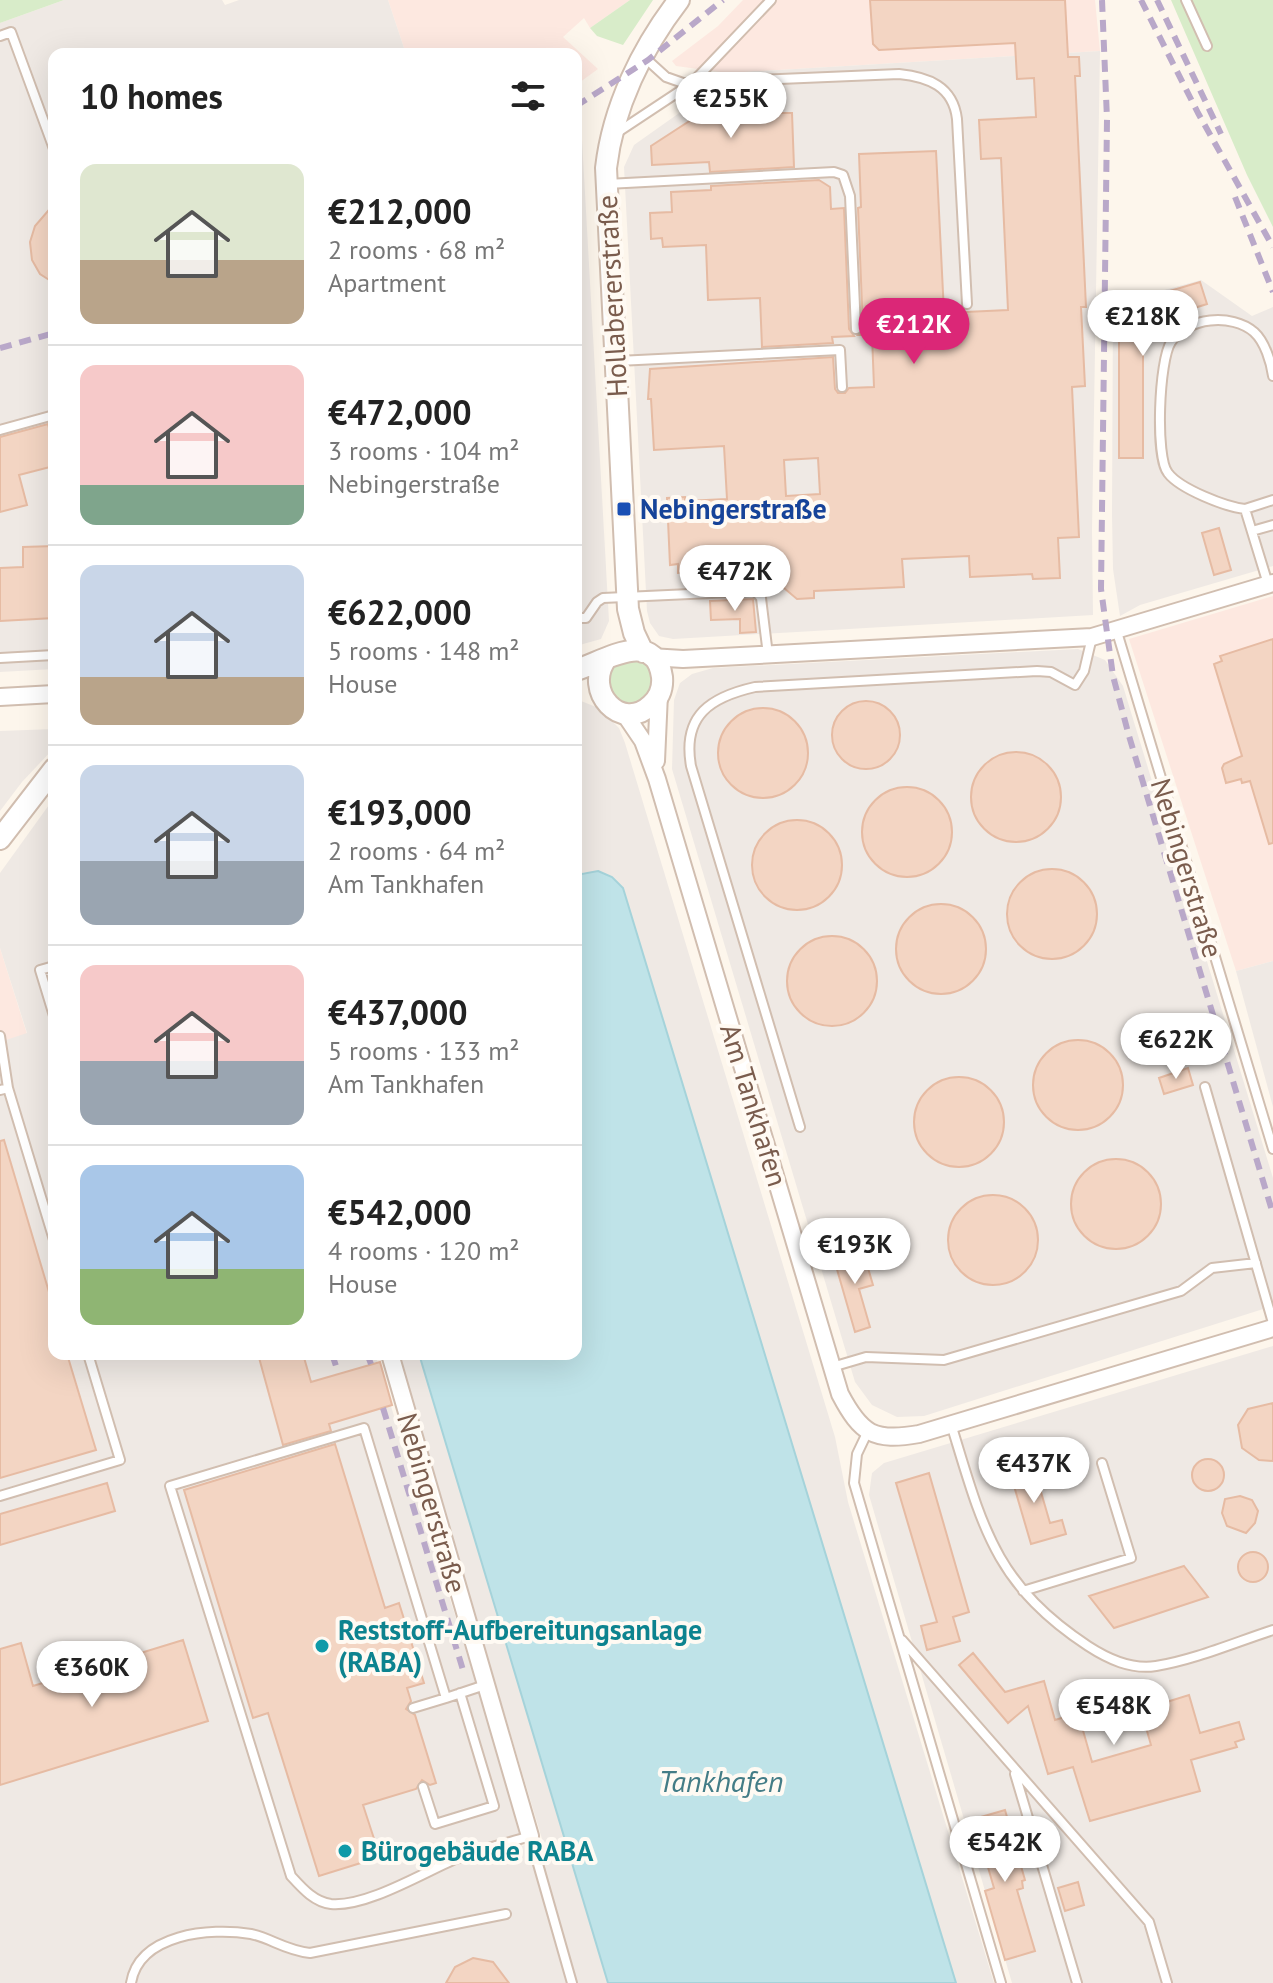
<!DOCTYPE html>
<html lang="en">
<head>
<meta charset="utf-8">
<style>
	:root { --surface:#fff; --page:#f2f2f2; --text:#222; --muted:#767676; --line:#e0e0e0; --accent:#db2777 }
	body { margin:0; font-family:"PT Sans",sans-serif; background:var(--page); color:var(--text); height:100vh; display:flex; flex-direction:column; font-size:30px; white-space:nowrap }
	* { box-sizing:border-box; margin:0 }
	p { font-size:26px; color:var(--muted) }
	.icon { flex:none; width:44px; height:44px; fill:none; stroke:currentColor; stroke-width:2; stroke-linecap:round; stroke-linejoin:round }
	.map { position:relative; flex:1; overflow:hidden }
	.details { position:absolute; left:48px; top:48px; width:534px; height:1312px; display:flex; flex-direction:column; background:var(--surface); border-radius:16px; box-shadow:0 8px 32px #0002 }
	.details>* { flex:none }
	.price { position:absolute; translate:-50% -68px; padding:0 18px; border-radius:28px; background:#fff; color:#222; font-size:26px; line-height:52px; filter:drop-shadow(0 2px 4px #0008) }
	.price::after { content:''; position:absolute; left:50%; top:48px; width:24px; height:18px; margin-left:-12px; background:inherit; clip-path:polygon(0 0,100% 0,50% 100%) }
	.price.selected { background:var(--accent); color:#fff }
	ul { padding:0; list-style:none }
	li { display:flex; align-items:center; gap:24px; height:200px; padding:0 32px }
	li+li { border-top:2px solid var(--line) }
	li span { display:grid; place-items:center; flex:none; width:224px; height:160px; border-radius:16px; color:#555 }
	li>.icon { margin-inline-start:auto }
	span .icon { width:96px; height:96px; fill:#fffc; stroke-width:1 }
	li b { font-size:34px }
	h2 { display:flex; justify-content:space-between; align-items:center; height:96px; padding:0 32px; font-size:34px }
	.map>svg:first-child { display:block }
	.commercial { fill:#fde8e0 }
	.industrial { fill:#efe9e4 }
	.green { fill:#d8ecc9 }
	.water { fill:#bfe3e8; stroke:#a5d3da; stroke-width:2 }
	.building { fill:#f3d5c3; stroke:#e6bba3; stroke-width:2; fill-rule:evenodd }
	.lines { fill:none; stroke-linecap:round; stroke-linejoin:round }
	.service-casing { stroke:#d1beb0; stroke-width:12 }
	.minor-casing { stroke:#d1beb0; stroke-width:20 }
	.tertiary-casing { stroke:#d1beb0; stroke-width:24 }
	.service { stroke:#fff; stroke-width:8 }
	.minor { stroke:#fff; stroke-width:16 }
	.tertiary { stroke:#fff; stroke-width:20 }
	.rail { stroke:#b9a8c9; stroke-width:6; stroke-dasharray:12 8; stroke-linecap:butt }
	.transit-dot { fill:#1a4fb4; stroke:#fffaf3; stroke-width:3 }
	.culture-dot { fill:#0f9aa8; stroke:#fffaf3; stroke-width:3 }
	.labels { text-anchor:middle; stroke-width:8; stroke-linejoin:round; paint-order:stroke }
	.street-label { font-size:28px; fill:#7a5c4d; stroke:#fffaf3 }
	.transit-label { font-size:28px; font-weight:bold; fill:#164399; stroke:#fffaf3; text-anchor:start }
	.culture-label { font-size:28px; font-weight:bold; fill:#0d838f; stroke:#fffaf3; text-anchor:start }
	.water-label { font-size:30px; font-style:italic; fill:#437c86; stroke:#fffaf3 }
</style>
</head>
<body>
<div class="map">
<svg width="1273" height="1983" viewBox="0 0 1273 1983">
	<rect width="100%" height="100%" fill="#fdf6ec"/>
	<path class="commercial" d="M388,0H630L590,28L584,18L563,37L598,69L576,85V54H406Z
		M743,0H1095L1100,51L728,73L676,66L672,61L718,26Z
		M1273,596V961L1236,971L1129,639Z
		M0,948L27,1034L0,1042Z"/>
	<path class="industrial" d="M64,0H222L225,5L239,0H388L406,54H54V669L0,672V23Z
		M1100,51L1092,531L1093,615L673,639L659,636L650,623L647,611L624,167L634,145L699,99L728,73Z
		M581,122L609,621L601,639L576,646V126Z
		M1201,280L1252,316L1273,307V566L1140,605L1120,616L1113,569L1112,515L1113,304Z
		M1078,649L1105,660L1123,686L1273,1178V1306L924,1416L897,1417L872,1405L855,1382L672,769L674,700L680,683L692,674L713,668Z
		M576,699L596,707L609,718L619,728L625,743L835,1437L848,1502L994,1983H956L623,888L586,872L576,875Z
		M54,729V748L22,782L0,811V731Z
		M54,798V1354H375L515,1811L522,1846L542,1839L397,1354H419L608,1983H0V1042L27,1033L0,948V873Z
		M1273,961V1107L1236,971Z
		M1273,1346V1983H1012L869,1495L872,1473L884,1463Z"/>
	<path class="green" d="M0,0H64L0,23Z
		M630,0H653L623,45L597,36L590,28Z
		M1171,0H1273V227L1247,175Z
		M608 681a22 22 0 1 1 44 0a22 22 0 1 1-44 0Z"/>
	<path class="water" d="M598,871L612,877L623,888L956,1983H608L419,1354H576V875Z"/>
	<path class="building" d="M870,0H1065L1068,57H1079L1080,76H1075L1086,307H1081L1085,386L1072,387L1079,537L1058,538L1060,578L1033,579L1032,574L970,577L969,556L902,559L904,587L814,591V598L797,599L759,567L678,573V564L670,565L667,498L685,497V501L727,499L724,446L654,450L651,399H648L650,369L833,357L835,389L838,393H845L849,388L874,387L872,335H858L863,329L858,208L861,207L859,154L936,151L944,313L1008,310L1001,158L981,159L979,120L1036,117L1034,78L1017,79L1015,43L879,50L873,44ZM818,458L820,494L786,496L784,460Z
		M778,106V113H792L794,167L710,172L709,162L652,165L651,146L708,109Z
		M819,180L830,187L831,209L844,208L849,329L854,336L832,337L833,343L762,347L760,298L708,300L706,245L663,247L662,238L651,239L650,213L672,212L671,192L711,190V186Z
		M54,204V283L40,274L32,260L30,242L35,226Z
		M1200,282L1207,304L1143,324V458H1119V306Z
		M48,424L54,449V466L19,475L27,505L0,512V437Z
		M1219,528L1231,570L1214,575L1202,533Z
		M54,546V618L0,621V568L23,567V547Z
		M753,599L756,632L740,633V619L711,620L710,601Z
		M1273,639V843L1269,844L1250,781L1242,783L1241,779L1226,783L1222,768L1224,764L1242,756L1214,664L1222,661L1220,656Z
		M832 735a34 34 0 1 1 68 0a34 34 0 1 1-68 0Z
		M718 753a45 45 0 1 1 90 0a45 45 0 1 1-90 0Z
		M971 797a45 45 0 1 1 90 0a45 45 0 1 1-90 0Z
		M862 832a45 45 0 1 1 90 0a45 45 0 1 1-90 0Z
		M752 865a45 45 0 1 1 90 0a45 45 0 1 1-90 0Z
		M1007 914a45 45 0 1 1 90 0a45 45 0 1 1-90 0Z
		M896 949a45 45 0 1 1 90 0a45 45 0 1 1-90 0Z
		M787 981a45 45 0 1 1 90 0a45 45 0 1 1-90 0Z
		M1033 1085a45 45 0 1 1 90 0a45 45 0 1 1-90 0Z
		M1188,1068L1193,1085L1164,1094L1159,1078Z
		M914 1122a45 45 0 1 1 90 0a45 45 0 1 1-90 0Z
		M4,1140L54,1309V1354H67L96,1450L0,1478V1141Z
		M1071 1204a45 45 0 1 1 90 0a45 45 0 1 1-90 0Z
		M948 1240a45 45 0 1 1 90 0a45 45 0 1 1-90 0Z
		M863,1251L873,1285L859,1289L870,1327L855,1332L834,1259Z
		M258,1354H303L311,1382L380,1362L392,1405L329,1424L331,1431L283,1445Z
		M1273,1403V1461L1259,1460L1242,1448L1238,1425L1248,1409Z
		M335,1444L385,1608L399,1603L424,1683L407,1688L411,1701L406,1709L415,1715L436,1783L430,1785L422,1780L416,1789L363,1805L380,1857L319,1876L268,1713L253,1718L184,1490Z
		M1192 1475a16 16 0 1 1 32 0a16 16 0 1 1-32 0Z
		M1032,1461L1050,1523L1062,1520L1066,1534L1031,1544L1014,1486L1017,1485L1012,1466Z
		M929,1473L969,1612L953,1617L960,1641L927,1650L921,1626L937,1622L896,1483Z
		M107,1483L115,1511L0,1545V1514Z
		M1240,1496L1252,1500L1258,1511L1255,1523L1246,1533L1227,1526L1222,1513L1225,1499Z
		M1238 1567a15 15 0 1 1 30 0a15 15 0 1 1-30 0Z
		M1184,1566L1208,1597L1114,1628L1089,1596Z
		M183,1640L208,1721L0,1785V1649L21,1643L33,1686Z
		M973,1653L1005,1692L1044,1681L1055,1720L1078,1713L1092,1762L1151,1745L1141,1710L1189,1695L1200,1733L1239,1722L1244,1739L1235,1742L1237,1747L1191,1760L1200,1791L1090,1821L1073,1767L1048,1774L1028,1706L1008,1723L959,1665Z
		M1005,1810L1025,1880L1022,1881L1023,1888L1017,1890L1035,1951L1005,1960L985,1891L994,1888L974,1819Z
		M1078,1882L1084,1905L1065,1911L1058,1888Z
		M473,1958L493,1962L509,1983H446L455,1967Z"/>
	<g class="lines">
		<defs>
			<path id="service" d="M1186,0L1207,46
				M0,36L11,32L54,149
				M644,57L666,77L683,83L899,74C928,77 953,86 957,119L967,304
				M615,134L692,83L771,0
				M607,184L834,172L843,175L850,196L856,329
				M618,361L840,350L842,387
				M0,430L54,415
				M1245,509C1226,507 1180,489 1168,473C1155,457 1159,360 1171,342C1187,317 1232,313 1254,332C1265,342 1271,362 1273,376
				M1252,531L1273,525
				M1268,584L1245,509L1273,500
				M576,618H586L597,602L603,598L755,591L761,598L768,655
				M1117,632L1273,1149
				M0,658L54,655
				M54,966L40,970L54,1016
				M0,1036L8,1088L0,1090
				M1205,1087L1273,1323
				M8,1088L54,1240
				M800,1127L691,766C682,715 711,697 755,687L1037,671L1051,672L1075,685L1084,671L1092,637
				M832,1367L866,1357L944,1360L1181,1291L1212,1268L1256,1263
				M951,1424C982,1525 994,1584 1088,1646C1108,1659 1131,1670 1156,1666C1194,1660 1236,1642 1273,1630
				M867,1433L857,1454L854,1483L1001,1983
				M0,1496L120,1460L88,1354
				M1023,1591L1131,1558L1102,1463
				M902,1640L1149,1922L1167,1983
				M485,1685L446,1698L364,1428L170,1486L291,1876C302,1888 314,1902 331,1904C366,1907 421,1874 453,1860C478,1850 505,1844 530,1836L572,1983
				M413,1708L446,1698
				M1015,1774L1077,1983
				M423,1787L435,1824L494,1806L460,1693
				M131,1983C139,1934 210,1927 251,1934C271,1938 284,1950 310,1953L506,1914"/>
			<path id="minor" d="M650,657L683,659L1092,637L1273,583
				M0,697L54,694
				M624,713L643,741L657,779L840,1394C861,1434 874,1442 919,1434L1273,1328
				M656,761L659,694
				M390,1354L530,1836"/>
			<path id="tertiary" d="M643,652L634,633L628,609L606,168C613,107 642,48 679,0
				M576,670C601,663 655,626 662,677C663,688 659,698 651,705C621,733 583,691 606,659
				M0,839L54,769"/>
		</defs>
		<use href="#service" class="service-casing"/>
		<use href="#minor" class="minor-casing"/>
		<use href="#tertiary" class="tertiary-casing"/>
		<use href="#service" class="service"/>
		<use href="#minor" class="minor"/>
		<use href="#tertiary" class="tertiary"/>
		<path class="rail" d="M1102,0L1107,119L1101,589L1113,676L1129,736L1273,1214
			M1141,0L1198,113L1273,247
			M1157,0L1221,134
			M576,106L648,60L723,0
			M1235,197L1273,292
			M0,348L54,333
			M332,1354L336,1366
			M367,1354L371,1364
			M383,1408L463,1670"/>
	</g>
	<rect class="transit-dot" x="616" y="501" width="16" height="16" rx="4"/>
	<g class="culture-dot">
		<circle cx="322" cy="1646" r="8"/>
		<circle cx="345" cy="1851" r="8"/>
	</g>
	<g class="labels">
		<g class="street-label">
			<text transform="translate(612 296) rotate(-93)" y="10">Hollabererstraße</text>
			<text transform="translate(1187 868) rotate(73)" y="10">Nebingerstraße</text>
			<text transform="translate(754 1105) rotate(73)" y="10">Am Tankhafen</text>
			<text transform="translate(432 1503) rotate(74)" y="10">Nebingerstraße</text>
		</g>
		<g class="transit-label">
			<text x="640" y="519">Nebingerstraße</text>
		</g>
		<g class="culture-label">
			<text x="338" y="1640">Reststoff-Aufbereitungsanlage<tspan x="338" dy="32">(RABA)</tspan></text>
			<text x="361" y="1861">Bürogebäude RABA</text>
		</g>
		<g class="water-label">
			<text x="721" y="1792">Tankhafen</text>
		</g>
	</g>
</svg>
<b class="price" style="left:731px;top:140px">€255K</b>
<b class="price" style="left:1143px;top:358px">€218K</b>
<b class="price selected" style="left:914px;top:366px">€212K</b>
<b class="price" style="left:735px;top:613px">€472K</b>
<b class="price" style="left:1176px;top:1081px">€622K</b>
<b class="price" style="left:855px;top:1286px">€193K</b>
<b class="price" style="left:1034px;top:1505px">€437K</b>
<b class="price" style="left:92px;top:1709px">€360K</b>
<b class="price" style="left:1114px;top:1747px">€548K</b>
<b class="price" style="left:1005px;top:1884px">€542K</b>
<section class="details">
<h2>10 homes<svg class="icon" aria-label="filters" viewBox="0 0 24 24"><path d="M4 7h16M4 17h16"/><circle cx="9" cy="7" r="2"/><circle cx="15" cy="17" r="2"/></svg></h2>
<ul>
<li><span style="background:linear-gradient(#dfe7d0 60%,#b9a48a 0)"><svg class="icon" aria-label="home" viewBox="0 0 24 24"><path d="M3 11l9-7 9 7M6 9v11h12V9"/></svg></span><div><b>€212,000</b><p>2 rooms · 68 m²</p><p>Apartment</p></div></li>
<li><span style="background:linear-gradient(#f6c9c9 75%,#7fa58c 0)"><svg class="icon" aria-label="home" viewBox="0 0 24 24"><path d="M3 11l9-7 9 7M6 9v11h12V9"/></svg></span><div><b>€472,000</b><p>3 rooms · 104 m²</p><p>Nebingerstraße</p></div></li>
<li><span style="background:linear-gradient(#c9d6e8 70%,#b9a48a 0)"><svg class="icon" aria-label="home" viewBox="0 0 24 24"><path d="M3 11l9-7 9 7M6 9v11h12V9"/></svg></span><div><b>€622,000</b><p>5 rooms · 148 m²</p><p>House</p></div></li>
<li><span style="background:linear-gradient(#c9d6e8 60%,#9aa5b1 0)"><svg class="icon" aria-label="home" viewBox="0 0 24 24"><path d="M3 11l9-7 9 7M6 9v11h12V9"/></svg></span><div><b>€193,000</b><p>2 rooms · 64 m²</p><p>Am Tankhafen</p></div></li>
<li><span style="background:linear-gradient(#f6c9c9 60%,#9aa5b1 0)"><svg class="icon" aria-label="home" viewBox="0 0 24 24"><path d="M3 11l9-7 9 7M6 9v11h12V9"/></svg></span><div><b>€437,000</b><p>5 rooms · 133 m²</p><p>Am Tankhafen</p></div></li>
<li><span style="background:linear-gradient(#a9c7e8 65%,#8fb573 0)"><svg class="icon" aria-label="home" viewBox="0 0 24 24"><path d="M3 11l9-7 9 7M6 9v11h12V9"/></svg></span><div><b>€542,000</b><p>4 rooms · 120 m²</p><p>House</p></div></li>
</ul>
</section>
</div>
</body>
</html>
